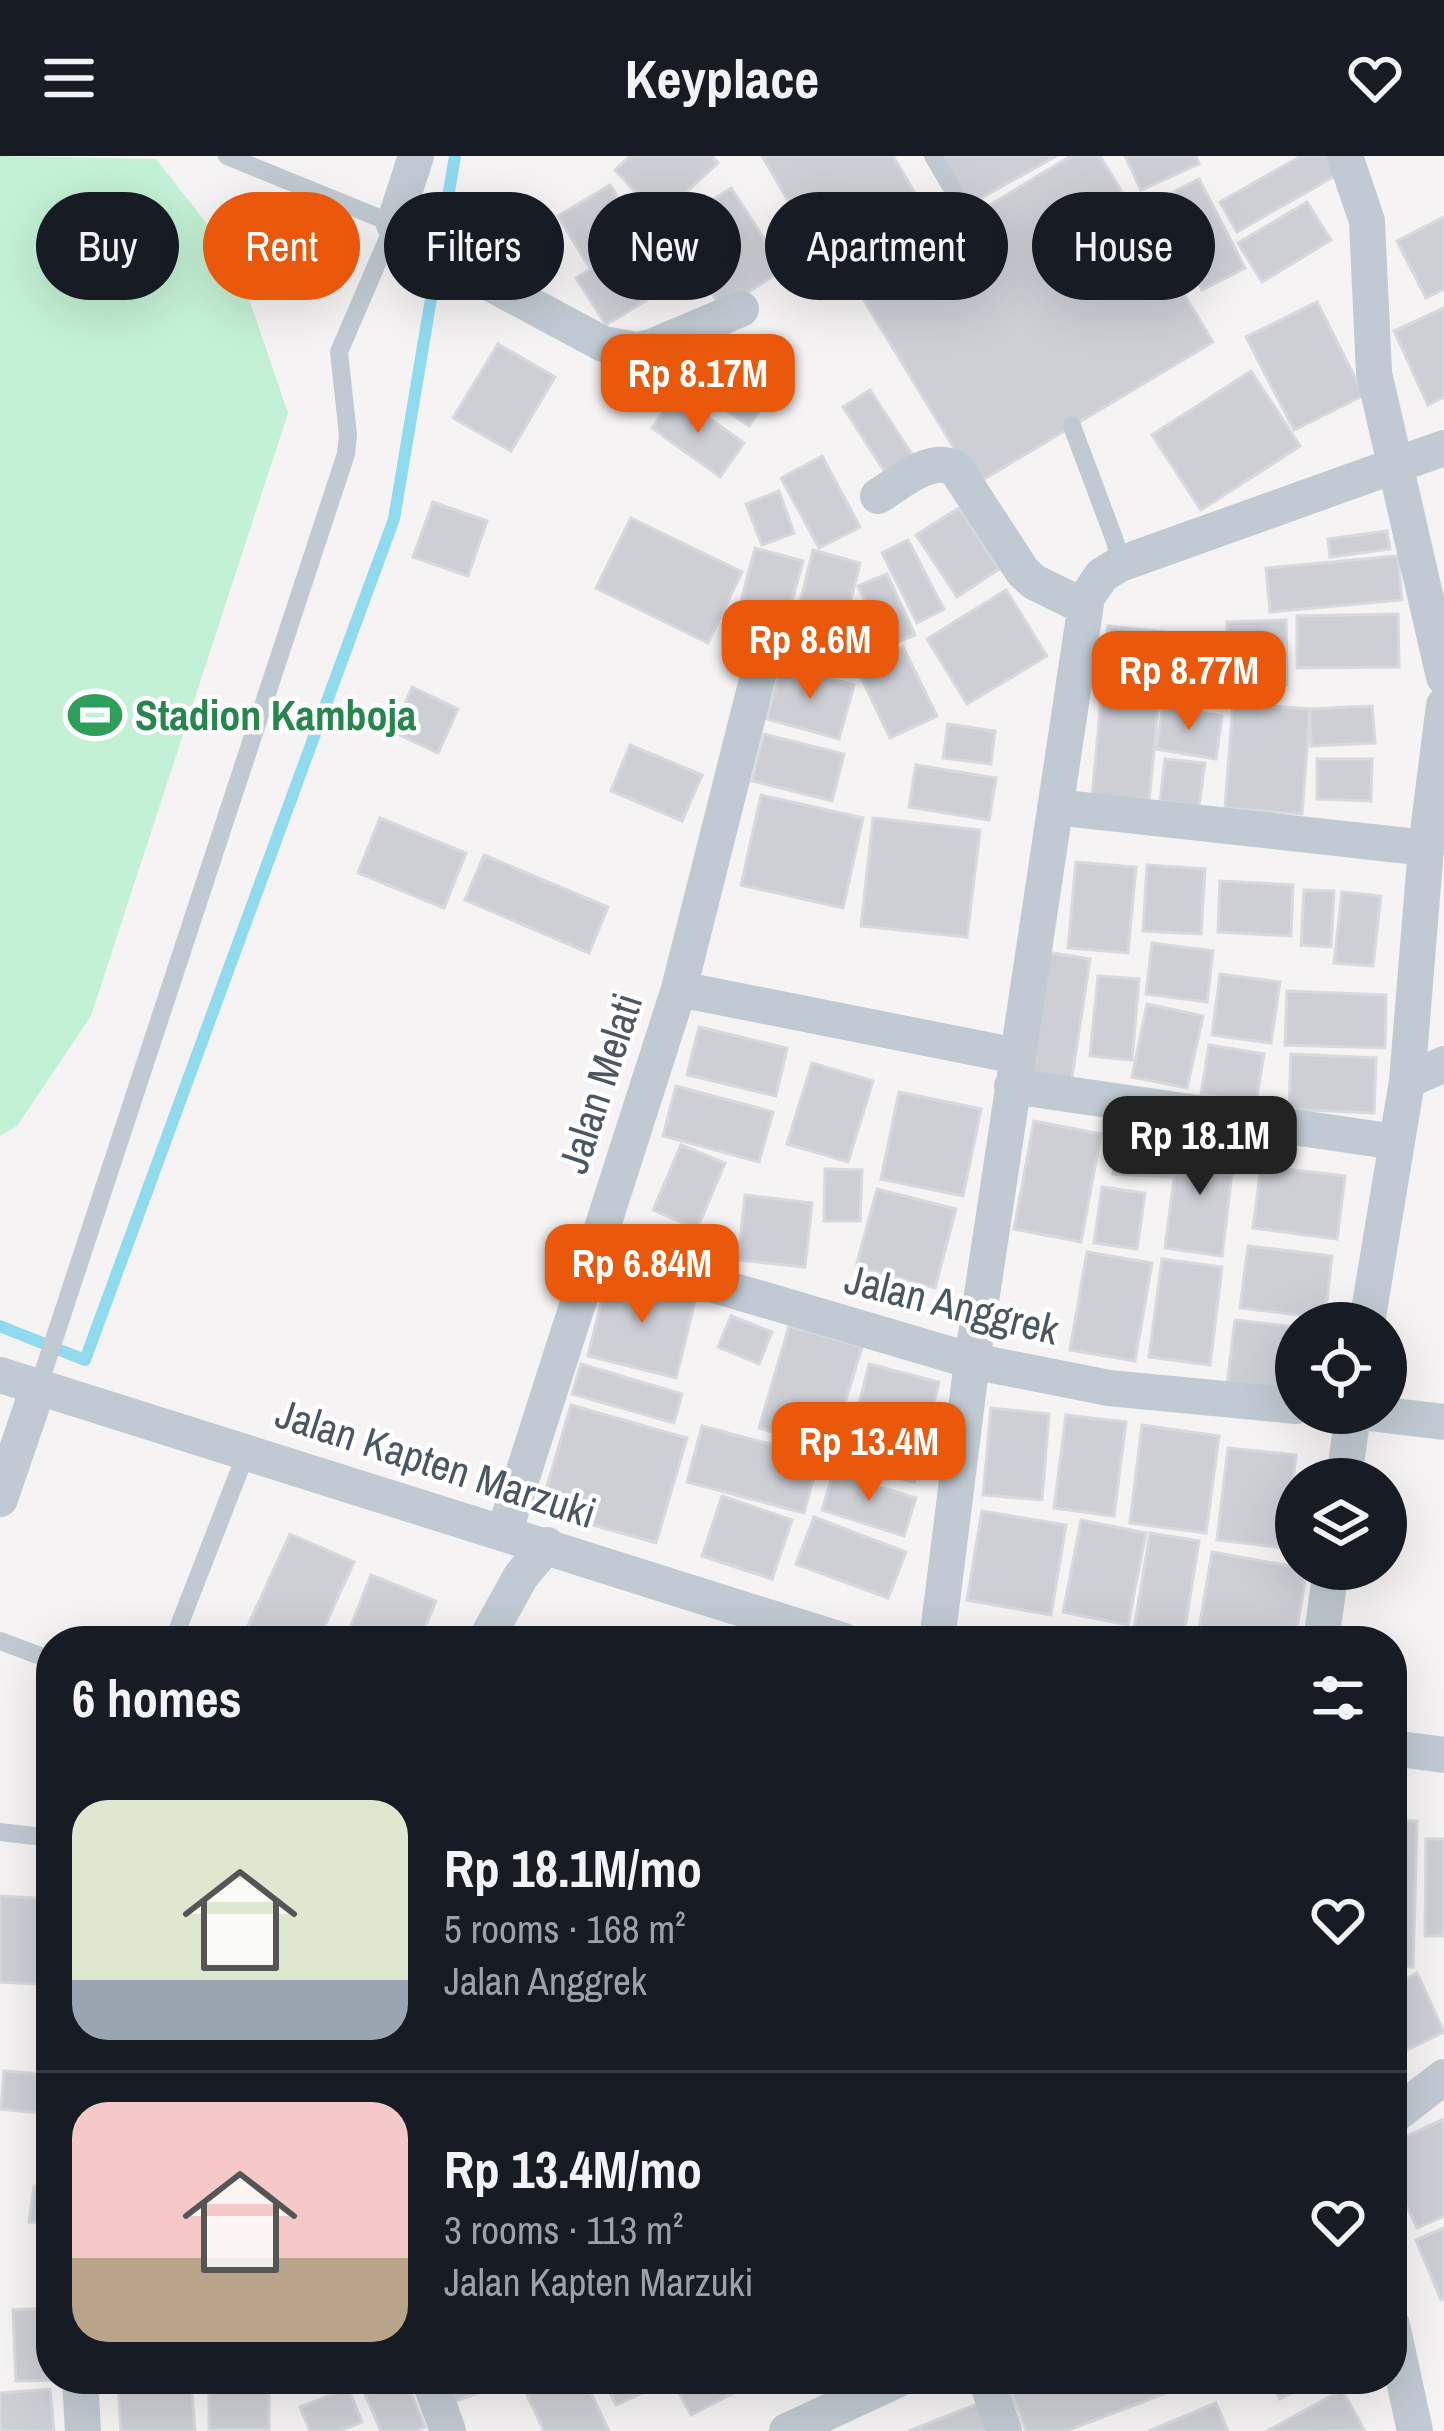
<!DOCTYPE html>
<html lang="en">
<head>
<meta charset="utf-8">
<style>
	:root { --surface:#171b24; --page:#20242c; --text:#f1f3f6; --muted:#9ea1a6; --line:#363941; --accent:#ea580c }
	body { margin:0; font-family:"Archivo Narrow",sans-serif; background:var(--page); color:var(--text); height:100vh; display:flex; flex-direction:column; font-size:45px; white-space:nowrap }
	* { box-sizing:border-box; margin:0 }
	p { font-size:39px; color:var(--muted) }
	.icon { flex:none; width:66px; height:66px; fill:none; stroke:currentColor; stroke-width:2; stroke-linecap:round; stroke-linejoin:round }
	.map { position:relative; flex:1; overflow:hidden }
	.drawer { position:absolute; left:36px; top:1470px; width:1371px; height:768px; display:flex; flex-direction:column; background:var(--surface); border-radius:48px; box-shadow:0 12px 48px #0002 }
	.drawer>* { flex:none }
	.top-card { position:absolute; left:36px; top:36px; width:1374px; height:108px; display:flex; gap:24px }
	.tools { position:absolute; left:1275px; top:1146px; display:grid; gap:24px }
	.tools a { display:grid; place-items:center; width:132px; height:132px; border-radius:50%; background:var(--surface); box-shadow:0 12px 48px #0002; font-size:60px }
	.price { position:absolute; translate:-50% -102px; padding:0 27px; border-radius:24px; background:var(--accent); color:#fff; font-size:39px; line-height:78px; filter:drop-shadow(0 3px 6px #0008) }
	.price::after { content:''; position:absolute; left:50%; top:72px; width:36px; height:27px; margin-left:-18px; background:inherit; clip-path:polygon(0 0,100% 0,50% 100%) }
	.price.active { background:#222; color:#fff }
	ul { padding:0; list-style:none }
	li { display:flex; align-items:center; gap:36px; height:300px; padding:0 36px }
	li+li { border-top:3px solid var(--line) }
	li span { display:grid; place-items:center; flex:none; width:336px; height:240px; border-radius:36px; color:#555 }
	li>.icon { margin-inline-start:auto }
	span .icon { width:144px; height:144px; fill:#fffc; stroke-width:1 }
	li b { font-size:51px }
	h2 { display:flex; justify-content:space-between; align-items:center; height:144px; padding:0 36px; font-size:51px }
	.chip { padding:0 42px; border-radius:54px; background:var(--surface); box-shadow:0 12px 48px #0002; font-size:42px; line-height:108px }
	.chip.active { background:var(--accent); color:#fff }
	header { display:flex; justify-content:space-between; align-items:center; height:156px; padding:0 36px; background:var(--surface); font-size:54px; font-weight:800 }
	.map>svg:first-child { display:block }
	.green { fill:#c3f1d5 }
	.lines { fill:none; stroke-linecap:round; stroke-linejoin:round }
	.stream { stroke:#90daee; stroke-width:12 }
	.building { fill:#cdcfd5; stroke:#d7d9de; stroke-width:3 }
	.service { stroke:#c1cad2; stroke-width:18 }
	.minor { stroke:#c1cad2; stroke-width:36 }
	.labels { text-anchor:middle; stroke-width:9; stroke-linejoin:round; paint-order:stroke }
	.leisure-label { font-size:42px; font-weight:bold; fill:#27864d; stroke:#fff; text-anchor:start }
	.street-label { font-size:42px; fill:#4a5661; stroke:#fff }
</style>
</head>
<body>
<header><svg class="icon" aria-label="menu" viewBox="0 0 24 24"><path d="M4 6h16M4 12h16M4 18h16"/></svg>Keyplace<svg class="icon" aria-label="heart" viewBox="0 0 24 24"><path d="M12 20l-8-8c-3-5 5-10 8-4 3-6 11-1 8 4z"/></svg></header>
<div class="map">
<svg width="1444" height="2275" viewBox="0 0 1444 2275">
	<rect width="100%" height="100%" fill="#f5f3f3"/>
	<path class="green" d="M0,0L156,3L236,105L288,257L91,860L17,970L0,980Z"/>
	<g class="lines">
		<path class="stream" d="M0,1170L85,1204L394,363L455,0"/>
	</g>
	<path class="building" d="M630,0H712L718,7L659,61L615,14Z
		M762,0H893L930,63L832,120Z
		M941,0H1056L969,49Z
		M1071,0H1100L1213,186L976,328L855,130Z
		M1125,0H1196L1199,8L1141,34Z
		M1301,0H1333L1342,16L1237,76L1220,46Z
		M1199,23L1245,112L1202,134L1156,45Z
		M610,29L642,80L589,111L558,60Z
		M731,32L784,113L722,153L669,72Z
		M1307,46L1331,84L1262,126L1238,87Z
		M1444,61V133L1426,142L1397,85Z
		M651,75L681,123L606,169L576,122Z
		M1317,146L1364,239L1294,274L1246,181Z
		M1444,152V241L1428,249L1394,175Z
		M734,183L785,216L749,270L699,236Z
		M498,188L555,221L511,295L453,262Z
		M1251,215L1300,290L1201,354L1152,279Z
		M870,234L917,306L890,324L843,251Z
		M676,238L744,287L720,321L652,272Z
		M822,300L860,371L819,392L781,322Z
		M779,335L794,377L762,389L746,348Z
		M433,346L487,365L468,420L413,401Z
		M959,352L999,413L957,441L916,379Z
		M631,362L742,416L708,487L596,432Z
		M1387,375L1390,393L1330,401L1328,383Z
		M908,384L944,453L917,467L882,397Z
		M755,392L803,405L781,485L734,472Z
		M813,394L860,407L838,496L791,483Z
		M1398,400L1402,444L1270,456L1266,412Z
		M887,418L915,479L886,491L858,430Z
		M1006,434L1047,500L967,548L927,483Z
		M1398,458L1399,511L1297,512V460Z
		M1286,464L1287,529L1227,530V466Z
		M1108,470L1165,476L1149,646L1092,641Z
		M1173,485H1219L1218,538H1171Z
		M903,491L937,560L890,582L857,513Z
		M782,509L854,529L839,583L767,563Z
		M412,531L458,553L438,597L393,576Z
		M1233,547L1310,553L1302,658L1225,652Z
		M1163,550L1222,560L1216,603L1156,593Z
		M1372,550L1375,587L1311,590L1310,553Z
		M948,568L995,575L991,608L943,602Z
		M764,578L844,598L832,645L752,625Z
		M630,589L702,619L682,665L611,635Z
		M1165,603L1205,607L1199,650L1160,645Z
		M1317,603H1372L1371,645L1317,643Z
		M916,609L996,622L989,664L909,651Z
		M761,639L863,662L843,752L741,729Z
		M380,662L466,697L444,752L358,717Z
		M873,662L980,674L967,781L861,770Z
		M484,699L608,751L589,797L465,744Z
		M1076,706L1136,711L1128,797L1068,792Z
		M1147,709L1205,713L1201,778L1143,775Z
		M1220,725L1293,729L1291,780L1218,776Z
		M1304,734L1334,735L1331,791L1301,789Z
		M1342,736L1381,740L1373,810L1334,807Z
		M1152,787L1213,795L1207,846L1146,838Z
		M1047,796L1090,803L1071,928L1027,921Z
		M1220,818L1280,826L1271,887L1212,879Z
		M1098,820L1139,823L1132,904L1090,900Z
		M1287,835L1386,839L1385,892L1285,889Z
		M1147,848L1203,860L1187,932L1132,921Z
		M699,871L787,892L776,940L687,919Z
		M1209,889L1264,898L1256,947L1201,938Z
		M1291,898L1376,902L1374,957L1289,953Z
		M812,907L873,925L848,1006L787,988Z
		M676,930L773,956L759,1006L663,980Z
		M899,936L981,953L963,1040L881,1023Z
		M1034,965L1101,978L1081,1086L1014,1073Z
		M1179,983L1235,991L1222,1100L1165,1092Z
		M681,989L725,1007L697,1073L653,1054Z
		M1115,993L1173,996L1171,1021L1113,1018Z
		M1261,1010L1345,1020L1337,1083L1253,1072Z
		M825,1013L862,1014L860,1065H824Z
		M1102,1031L1145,1037L1137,1093L1094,1087Z
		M877,1033L956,1053L935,1132L856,1111Z
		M745,1039L812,1047L805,1111L738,1104Z
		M1248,1090L1332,1100L1325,1162L1240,1152Z
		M1087,1096L1152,1107L1135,1205L1070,1194Z
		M1162,1103L1222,1111L1210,1209L1149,1201Z
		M608,1119L696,1141L676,1222L588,1200Z
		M731,1160L772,1176L759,1208L718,1191Z
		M1235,1164L1296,1171V1236L1227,1229Z
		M789,1170L862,1191L831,1293L759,1272Z
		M581,1208L682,1238L674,1267L572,1238Z
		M869,1208L939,1226L914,1326L844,1309Z
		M571,1249L687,1282L656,1387L540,1354Z
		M991,1252L1049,1258L1042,1344L983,1339Z
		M1066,1259L1126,1266L1114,1360L1054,1352Z
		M1142,1269L1219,1280L1206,1377L1130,1367Z
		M702,1270L819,1301L804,1357L687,1326Z
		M1228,1292L1296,1299L1285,1392L1217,1384Z
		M833,1317L916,1342L904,1380L822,1354Z
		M722,1340L792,1364L772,1423L702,1400Z
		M982,1355L1066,1369L1051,1459L967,1444Z
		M814,1361L906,1396L888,1442L796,1408Z
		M1081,1364L1146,1377L1128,1469L1063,1456Z
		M1150,1377L1199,1385L1183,1485H1132Z
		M290,1378L354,1406L318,1485H241Z
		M1212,1396L1307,1413L1295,1485H1197Z
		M371,1419L436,1445L419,1485H345Z
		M1392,1664L1417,1665L1413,1811H1392Z
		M1426,1683H1444V1780H1425Z
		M0,1740L51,1743V1829L0,1826Z
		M1417,1817L1444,1876L1392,1901V1830Z
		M41,1847H51V1909L39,1908Z
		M4,1915L51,1919V1958L1,1953Z
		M1444,1963V2060L1417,2072L1392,2018V1987Z
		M34,2030L51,2032V2068L29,2066Z
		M1444,2072V2143L1441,2144L1416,2084Z
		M51,2152V2223L62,2224L16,2225L13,2154Z
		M209,2223H269V2273H209Z
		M312,2223H379L315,2235Z
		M405,2223L425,2271L416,2275H381L365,2238Z
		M435,2223H483L487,2234L444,2249Z
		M545,2223H584L609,2275H544L524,2233Z
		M603,2223H658L661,2228L616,2249Z
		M672,2223H741L745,2231L691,2259Z
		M1006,2223H1203L1066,2275H1026Z
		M1270,2223H1322L1280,2243Z
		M191,2224L195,2275H121L118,2229Z
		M348,2232L362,2266L340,2275H310L300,2251Z
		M50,2233L54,2275H0V2237Z
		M1342,2234L1365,2275H1267Z
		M985,2245L997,2275H909Z
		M1216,2247L1228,2275H1149Z"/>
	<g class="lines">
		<path class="service" d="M933,0L969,61
			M1072,270L1115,385L1120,408
			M39,1229L346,298L348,279L339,196L394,68L227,0
			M0,1485L51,1504
			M173,1485L247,1295
			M747,1485L757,1456
			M0,1676L43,1681L51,1675"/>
		<path class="minor" d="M416,0L394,68L406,82L603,188L637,194L651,191L741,153
			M1345,0L1367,65L1374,217L1444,521
			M878,340C900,327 931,298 956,313L1023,416L1034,426L1085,451
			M1055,651L1426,692
			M679,833L1017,900
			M1407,925L1444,908
			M1012,930L1396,986
			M592,1093L972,1205L1109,1232L1296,1250
			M1367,1167L1407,925L1426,692L1444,549
			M0,1219L844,1485
			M1369,1257L1444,1266
			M1344,1323L1353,1257
			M0,1343L39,1229
			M504,1377L679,833L763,500
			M485,1485L521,1420L547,1389
			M937,1485L972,1205L1087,441L1102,419L1120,408L1444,292
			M1321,1485L1331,1413
			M1392,1592L1444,1599
			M1392,1961L1444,1921
			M1392,2169L1415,2275
			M80,2223L83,2275
			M429,2223L448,2275
			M986,2223L1004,2275
			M787,2275L899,2223"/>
	</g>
	<defs>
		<symbol id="stadium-bare" viewBox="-9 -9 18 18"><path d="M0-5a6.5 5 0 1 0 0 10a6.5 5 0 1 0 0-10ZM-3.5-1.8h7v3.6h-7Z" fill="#2e9e5b" stroke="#fff" stroke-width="2.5" paint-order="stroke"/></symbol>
	</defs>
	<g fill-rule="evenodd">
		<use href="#stadium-bare" x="57" y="521" width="76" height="76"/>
	</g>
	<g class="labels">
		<g class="leisure-label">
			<text x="135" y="574">Stadion Kamboja</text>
		</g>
		<g class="street-label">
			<text transform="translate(600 927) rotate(-72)" y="15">Jalan Melati</text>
			<text transform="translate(952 1148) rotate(14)" y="15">Jalan Anggrek</text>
			<text transform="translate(436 1307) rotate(18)" y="15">Jalan Kapten Marzuki</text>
		</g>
	</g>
</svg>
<div class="tools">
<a><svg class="icon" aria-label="locate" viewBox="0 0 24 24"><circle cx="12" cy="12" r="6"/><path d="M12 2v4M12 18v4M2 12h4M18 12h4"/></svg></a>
<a><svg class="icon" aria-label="layers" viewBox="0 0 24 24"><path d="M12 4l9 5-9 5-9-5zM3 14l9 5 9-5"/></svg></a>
</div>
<b class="price" style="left:698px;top:280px">Rp 8.17M</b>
<b class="price" style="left:810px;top:546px">Rp 8.6M</b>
<b class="price" style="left:1189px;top:577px">Rp 8.77M</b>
<b class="price active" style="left:1200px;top:1042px">Rp 18.1M</b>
<b class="price" style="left:642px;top:1170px">Rp 6.84M</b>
<b class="price" style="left:869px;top:1348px">Rp 13.4M</b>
<div class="top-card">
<a class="chip">Buy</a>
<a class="chip active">Rent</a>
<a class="chip">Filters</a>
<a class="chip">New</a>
<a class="chip">Apartment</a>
<a class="chip">House</a>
</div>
<section class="drawer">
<h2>6 homes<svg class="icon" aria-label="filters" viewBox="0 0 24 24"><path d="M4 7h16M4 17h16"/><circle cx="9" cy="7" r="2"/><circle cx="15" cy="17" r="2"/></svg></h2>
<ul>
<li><span style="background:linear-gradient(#dfe7d0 75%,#9aa5b1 0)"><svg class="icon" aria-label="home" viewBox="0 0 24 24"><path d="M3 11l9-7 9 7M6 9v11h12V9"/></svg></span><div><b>Rp 18.1M/mo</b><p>5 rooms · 168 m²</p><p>Jalan Anggrek</p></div><svg class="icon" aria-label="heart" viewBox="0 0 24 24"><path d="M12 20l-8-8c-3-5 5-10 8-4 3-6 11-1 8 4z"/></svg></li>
<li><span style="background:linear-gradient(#f6c9c9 65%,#b9a48a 0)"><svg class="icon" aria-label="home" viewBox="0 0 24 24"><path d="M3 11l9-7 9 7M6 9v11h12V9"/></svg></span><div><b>Rp 13.4M/mo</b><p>3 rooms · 113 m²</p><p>Jalan Kapten Marzuki</p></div><svg class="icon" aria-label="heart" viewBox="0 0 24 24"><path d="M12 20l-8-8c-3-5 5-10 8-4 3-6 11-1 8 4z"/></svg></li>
</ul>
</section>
</div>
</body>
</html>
